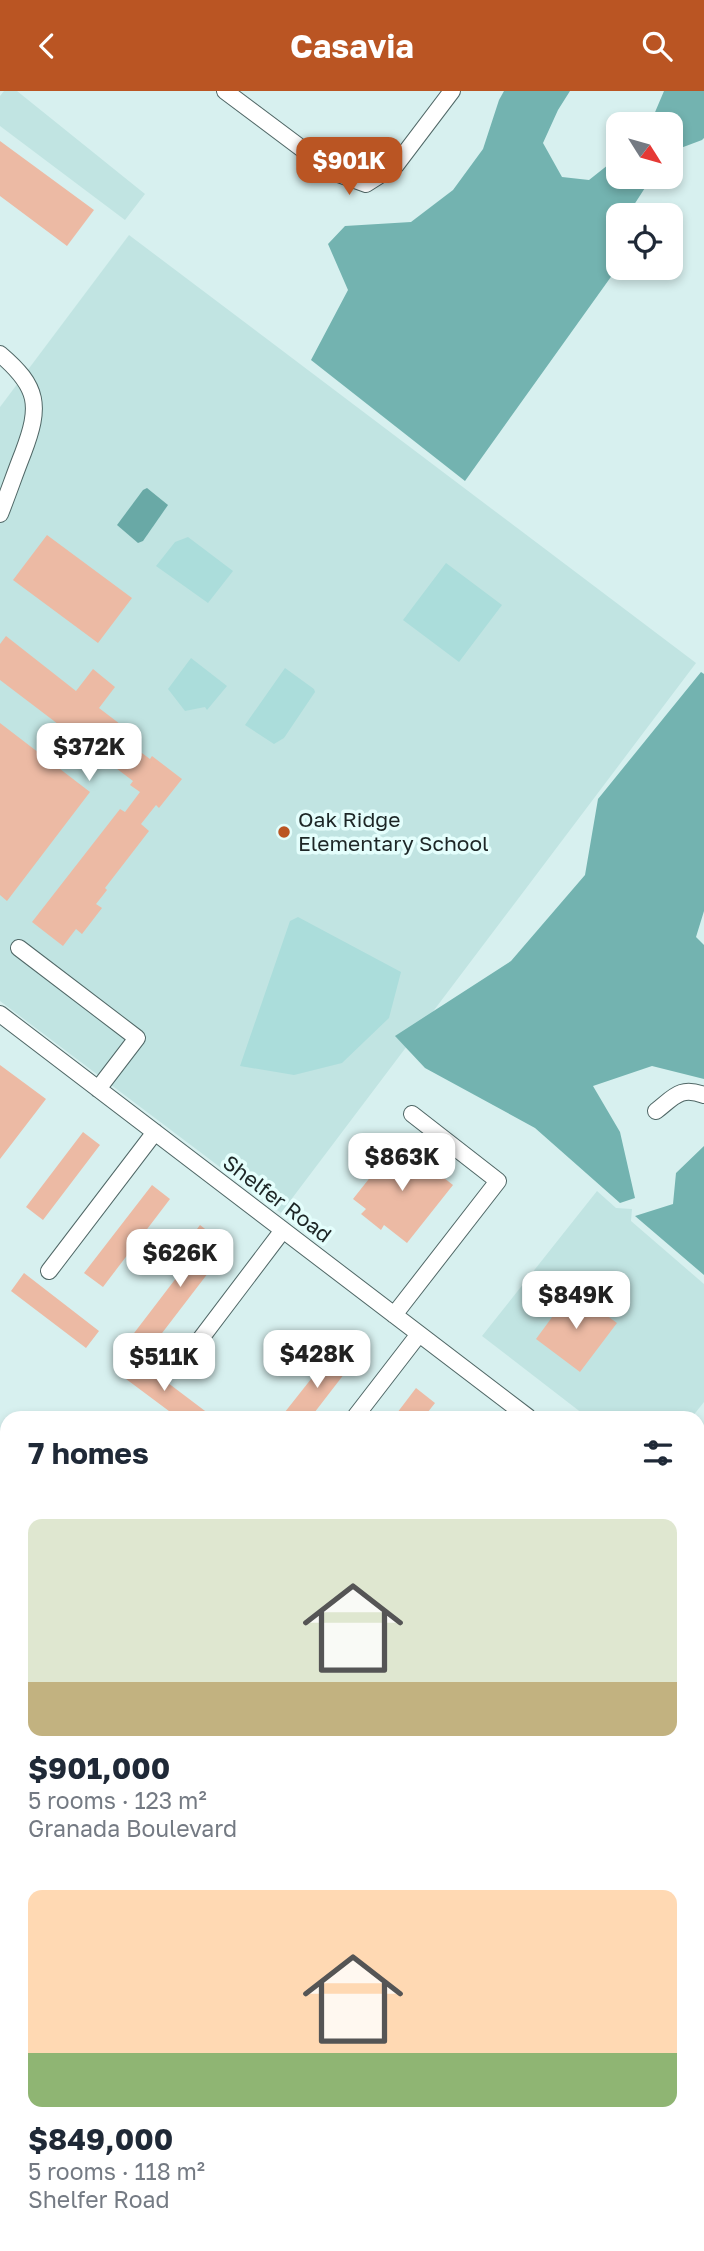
<!DOCTYPE html>
<html lang="en">
<head>
<meta charset="utf-8">
<style>
	:root { --surface:#fff; --page:#f2f2f3; --text:#1f2937; --muted:#747a83; --accent:#ba5523 }
	body { margin:0; font-family:"Golos Text",sans-serif; background:var(--page); color:var(--text); height:100vh; display:flex; flex-direction:column; font-size:26px; white-space:nowrap }
	* { box-sizing:border-box; margin:0 }
	p { font-size:23px; color:var(--muted) }
	.icon { flex:none; width:38px; height:38px; fill:none; stroke:currentColor; stroke-width:2; stroke-linecap:round; stroke-linejoin:round }
	.map { position:relative; flex:1; overflow:hidden }
	.details { position:absolute; left:0px; top:1320px; width:705px; height:842px; display:flex; flex-direction:column; background:var(--surface); border-radius:21px 21px 0 0; box-shadow:0 4px 10px #0003 }
	.details>* { flex:none }
	.needle { width:46px; rotate:127deg }
	.controls { position:absolute; left:606px; top:21px; display:grid; gap:14px }
	.controls a { display:grid; place-items:center; width:77px; height:77px; border-radius:14px; background:var(--surface); box-shadow:0 4px 10px #0003; font-size:35px }
	.price { position:absolute; translate:-50% -60px; padding:0 16px; border-radius:14px; background:#fff; color:#222; font-size:23px; line-height:46px; filter:drop-shadow(0 2px 4px #0008) }
	.price::after { content:''; position:absolute; left:50%; top:42px; width:21px; height:16px; margin-left:-10px; background:inherit; clip-path:polygon(0 0,100% 0,50% 100%) }
	.price.active { background:var(--accent); color:#fff }
	ul { padding:0; list-style:none }
	li { display:grid; align-content:center; gap:14px; height:371px; padding:0 28px }
	li span { display:grid; place-items:center; height:217px; border-radius:14px; color:#555 }
	li>.icon { margin-inline-start:auto }
	span .icon { width:126px; height:126px; fill:#fffc; stroke-width:1 }
	li b { font-size:30px }
	h2 { display:flex; justify-content:space-between; align-items:center; height:84px; padding:0 28px; font-size:30px }
	header { display:flex; justify-content:space-between; align-items:center; height:91px; padding:0 28px; background:var(--accent); color:#fff; font-size:32px; font-weight:700 }
	.map>svg:first-child { display:block }
	.built { fill:#c1e4e2 }
	.green { fill:#abdddb }
	.forest { fill:#73b3b0 }
	.water { fill:#69a9a6 }
	.building { fill:#ecbaa4 }
	.lines { fill:none; stroke-linecap:round; stroke-linejoin:round }
	.minor-casing { stroke:#506766; stroke-width:18 }
	.minor { stroke:#fff; stroke-width:16 }
	.poi-dot { fill:#ba5523; stroke:#e4fefc; stroke-width:2.5 }
	.labels { text-anchor:middle; stroke-width:7; stroke-linejoin:round; paint-order:stroke }
	.poi-label { font-size:21px; fill:#1d2626; stroke:#e4fefc; text-anchor:start }
	.street-label { font-size:21px; fill:#1d2626; stroke:#e4fefc }
</style>
</head>
<body>
<header><svg class="icon" aria-label="back" viewBox="0 0 24 24"><path d="M15 5l-7 7 7 7"/></svg>Casavia<svg class="icon" aria-label="search" viewBox="0 0 24 24"><circle cx="10" cy="10" r="6"/><path d="M15 15l6 6"/></svg></header>
<div class="map">
<svg width="704" height="2160" viewBox="0 0 704 2160">
	<rect width="100%" height="100%" fill="#d7f0ef"/>
	<path class="built" d="M4,0H17L145,103L125,129L0,35V5Z
		M129,144L696,572L281,1122L0,910V316Z
		M597,1100L616,1117L632,1118L631,1130L704,1193V1311L692,1326H587L482,1245Z
		M69,2154H196L203,2160H64Z"/>
	<path class="green" d="M188,446L233,480L208,512L156,475L175,451Z
		M446,472L502,514L459,571L403,529Z
		M191,567L227,595L207,619L205,616L185,620L168,598Z
		M285,577L314,598L315,601L284,647L274,653L245,634Z
		M298,826L401,881L389,927L342,972L294,984L240,975L290,830Z
		M0,1816L7,1821V2111L0,2108Z"/>
	<path class="forest" d="M504,0H570L558,19L543,52L562,86L589,89L618,66V86H652L630,120V124H618V176L465,390L311,269L348,199L328,153L345,135L411,131L453,99L483,58L499,9Z
		M664,0H704V47L702,49L670,61V33H650Z
		M701,581L704,583V820L696,846L704,854V988L652,975L593,995L620,1041L635,1107L620,1112L535,1037L425,977L395,945L511,870L585,784L598,708Z
		M704,1055V1184L635,1125L673,1113L676,1082Z
		M698,1497L704,1501V1813L698,1806Z
		M0,2108L7,2111V2154H69L64,2160H0Z"/>
	<path class="water" d="M147,397L168,414L143,450L138,452L117,434L143,399Z"/>
	<path class="building" d="M0,50L94,119L67,155L0,105Z
		M47,444L132,507L98,552L13,489Z
		M6,545L76,600L93,578L115,596L99,617L137,646L131,654L150,668L152,665L182,688L159,717L156,714L141,733L149,740L105,797L107,799L96,813L102,817L82,843L76,838L63,855L32,831L120,718L125,721L140,701L130,694L133,690L0,589V553Z
		M0,632L90,701L7,810L0,804Z
		M0,974L46,1008L0,1068Z
		M83,1041L100,1054L43,1129L26,1116Z
		M398,1051L453,1094L407,1152L384,1134L381,1139L361,1123L366,1118L353,1108Z
		M152,1094L170,1108L103,1196L84,1182Z
		M200,1134L228,1156L146,1263L128,1250L196,1161L186,1153Z
		M24,1182L99,1240L86,1257L11,1200Z
		M572,1199L617,1232L580,1281L536,1248Z
		M330,1264L348,1278L311,1326H281Z
		M139,1270L213,1326H177L126,1288Z
		M416,1297L435,1312L424,1326H394Z"/>
	<g class="lines">
		<defs>
			<path id="minor" d="M225,0L333,81L366,93L396,74L452,0
				M0,263C39,296 41,315 23,362C15,382 8,403 0,423
				M19,857L137,947L98,998
				M0,923L528,1326
				M656,1020C674,1006 680,995 704,1004
				M49,1180L155,1041
				M394,1224L498,1090L412,1023
				M177,1279L283,1139
				M355,1326L419,1243
				M0,1372L7,1377
				M698,1457L704,1461
				M0,1504L7,1495
				M0,1649L7,1654
				M698,2059L704,2075
				M148,2154L158,2160
				M101,2160L108,2154"/>
		</defs>
		<use href="#minor" class="minor-casing"/>
		<use href="#minor" class="minor"/>
	</g>
	<circle class="poi-dot" cx="284" cy="741" r="7"/>
	<g class="labels">
		<g class="poi-label">
			<text x="298" y="736">Oak Ridge<tspan x="298" dy="24">Elementary School</tspan></text>
		</g>
		<g class="street-label">
			<text transform="translate(277 1108) rotate(37)" y="7">Shelfer Road</text>
		</g>
	</g>
</svg>
<div class="controls">
<a><svg class="needle" viewBox="-14 -14 28 28"><path d="M0-13l5 13h-10z" fill="#e53935"/><path d="M0 13l5-13h-10z" fill="#747a83"/></svg></a>
<a><svg class="icon" aria-label="locate" viewBox="0 0 24 24"><circle cx="12" cy="12" r="6"/><path d="M12 2v4M12 18v4M2 12h4M18 12h4"/></svg></a>
</div>
<b class="price active" style="left:349px;top:106px">$901K</b>
<b class="price" style="left:89px;top:692px">$372K</b>
<b class="price" style="left:402px;top:1102px">$863K</b>
<b class="price" style="left:180px;top:1198px">$626K</b>
<b class="price" style="left:576px;top:1240px">$849K</b>
<b class="price" style="left:317px;top:1299px">$428K</b>
<b class="price" style="left:164px;top:1302px">$511K</b>
<section class="details">
<h2>7 homes<svg class="icon" aria-label="filters" viewBox="0 0 24 24"><path d="M4 7h16M4 17h16"/><circle cx="9" cy="7" r="2"/><circle cx="15" cy="17" r="2"/></svg></h2>
<ul>
<li><span style="background:linear-gradient(#dfe7d0 75%,#c2b280 0)"><svg class="icon" aria-label="home" viewBox="0 0 24 24"><path d="M3 11l9-7 9 7M6 9v11h12V9"/></svg></span><div><b>$901,000</b><p>5 rooms · 123 m²</p><p>Granada Boulevard</p></div></li>
<li><span style="background:linear-gradient(#ffd9b3 75%,#8fb573 0)"><svg class="icon" aria-label="home" viewBox="0 0 24 24"><path d="M3 11l9-7 9 7M6 9v11h12V9"/></svg></span><div><b>$849,000</b><p>5 rooms · 118 m²</p><p>Shelfer Road</p></div></li>
</ul>
</section>
</div>
</body>
</html>
